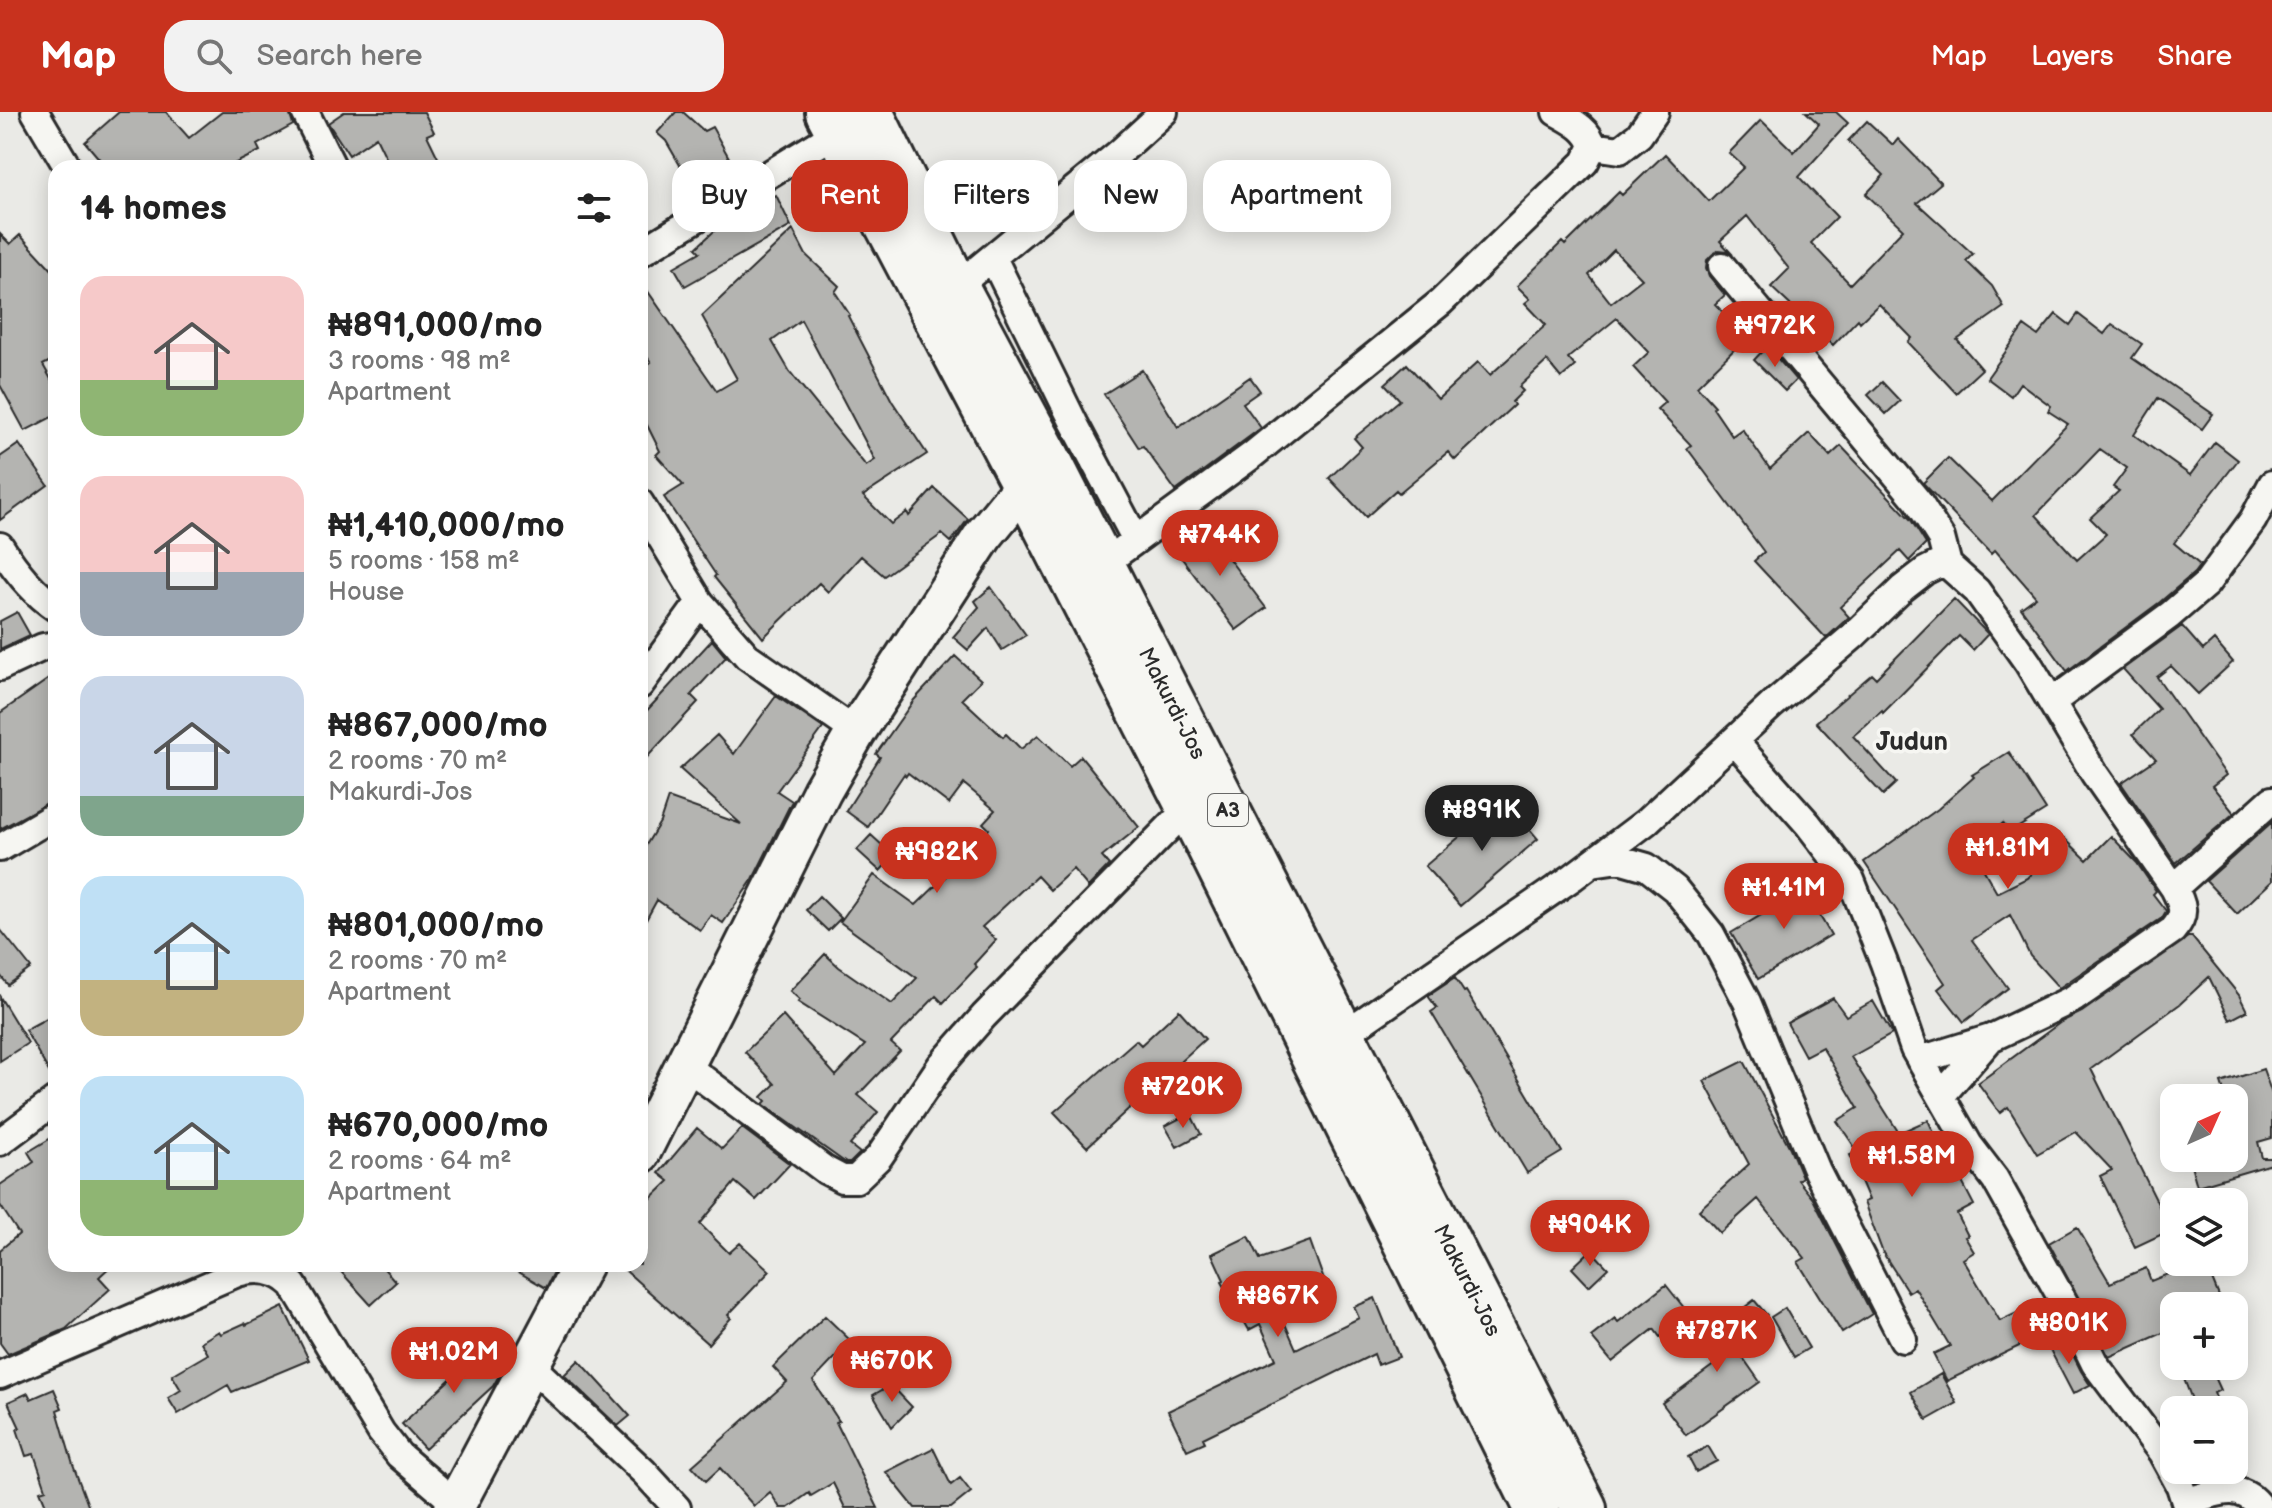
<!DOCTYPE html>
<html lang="en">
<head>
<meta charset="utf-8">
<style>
	:root { --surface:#fff; --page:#f2f2f2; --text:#222; --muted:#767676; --accent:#c8321e }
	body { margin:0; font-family:"Balsamiq Sans",sans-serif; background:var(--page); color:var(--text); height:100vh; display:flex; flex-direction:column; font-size:30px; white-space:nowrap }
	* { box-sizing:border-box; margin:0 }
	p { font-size:26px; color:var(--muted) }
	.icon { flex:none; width:44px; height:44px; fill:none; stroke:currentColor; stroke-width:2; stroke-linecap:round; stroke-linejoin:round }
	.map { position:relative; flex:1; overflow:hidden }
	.panel { position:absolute; left:48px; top:48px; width:600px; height:1112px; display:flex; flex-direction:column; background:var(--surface); border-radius:24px; box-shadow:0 4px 20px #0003 }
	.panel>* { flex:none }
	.hud { position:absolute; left:672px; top:48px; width:760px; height:72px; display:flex; gap:16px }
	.needle { width:52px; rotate:45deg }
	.tools { position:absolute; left:2160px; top:972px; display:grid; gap:16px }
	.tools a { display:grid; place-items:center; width:88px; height:88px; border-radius:16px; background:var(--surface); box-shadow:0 4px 20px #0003; font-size:40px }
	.price { position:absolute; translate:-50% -68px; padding:0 18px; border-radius:28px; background:var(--accent); color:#fff; font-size:26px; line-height:52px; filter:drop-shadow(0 2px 4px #0008) }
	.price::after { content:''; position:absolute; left:50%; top:48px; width:24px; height:18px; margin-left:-12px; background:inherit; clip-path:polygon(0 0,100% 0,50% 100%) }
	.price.selected { background:#222; color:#fff }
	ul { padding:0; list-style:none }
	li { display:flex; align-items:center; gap:24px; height:200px; padding:0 32px }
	li span { display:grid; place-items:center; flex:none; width:224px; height:160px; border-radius:24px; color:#555 }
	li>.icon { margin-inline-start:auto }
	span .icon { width:96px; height:96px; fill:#fffc; stroke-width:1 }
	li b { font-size:34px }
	h2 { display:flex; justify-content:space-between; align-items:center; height:96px; padding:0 32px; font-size:34px }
	.chip { padding:0 28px; border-radius:24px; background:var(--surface); box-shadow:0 4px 20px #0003; font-size:28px; line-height:72px }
	.chip.selected { background:var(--accent); color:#fff }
	header { display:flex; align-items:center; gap:48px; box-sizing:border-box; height:112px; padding:0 40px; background:var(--accent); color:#fff }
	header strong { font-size:38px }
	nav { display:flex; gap:44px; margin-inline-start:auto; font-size:28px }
	.search { width:560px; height:72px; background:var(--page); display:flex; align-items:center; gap:20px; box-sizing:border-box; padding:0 28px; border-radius:24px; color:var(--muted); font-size:30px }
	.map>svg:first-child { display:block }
	.building { fill:#b4b4b1; stroke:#2b2b2b; stroke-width:2; fill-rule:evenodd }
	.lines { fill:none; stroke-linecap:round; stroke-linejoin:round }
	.street-casing { stroke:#2b2b2b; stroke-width:32 }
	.secondary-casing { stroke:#2b2b2b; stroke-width:44 }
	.highway-casing { stroke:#2b2b2b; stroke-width:50 }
	.street { stroke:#f6f6f2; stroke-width:26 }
	.secondary { stroke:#f6f6f2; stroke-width:38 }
	.highway { stroke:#f6f6f2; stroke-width:44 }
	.labels { text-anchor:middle; stroke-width:7; stroke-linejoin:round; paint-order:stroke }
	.shield { fill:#f6f6f2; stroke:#686867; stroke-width:2 }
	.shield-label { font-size:20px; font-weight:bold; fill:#2b2b2b }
	.street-label { font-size:22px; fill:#2b2b2b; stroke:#f6f6f2 }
	.quarter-label { font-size:26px; font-weight:bold; fill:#2b2b2b; stroke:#f6f6f2 }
</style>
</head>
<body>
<header>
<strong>Map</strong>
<div class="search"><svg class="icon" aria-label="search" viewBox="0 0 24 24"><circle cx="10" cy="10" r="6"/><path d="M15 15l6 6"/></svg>Search here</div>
<nav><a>Map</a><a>Layers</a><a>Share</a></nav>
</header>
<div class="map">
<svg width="2272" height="1396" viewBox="0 0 2272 1396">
	<rect width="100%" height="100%" fill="#eaeae6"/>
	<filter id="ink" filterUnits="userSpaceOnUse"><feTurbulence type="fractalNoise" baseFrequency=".0125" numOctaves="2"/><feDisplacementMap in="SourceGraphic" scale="16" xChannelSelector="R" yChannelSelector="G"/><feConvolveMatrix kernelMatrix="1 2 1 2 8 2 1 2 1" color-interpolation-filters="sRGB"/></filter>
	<g filter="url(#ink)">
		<path class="building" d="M119,0H166L189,26L222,0H289L293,13L257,33L260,39L226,56H107L85,30Z
			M344,0H424L434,20L427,23L443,56H391L376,25L349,43L328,11Z
			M676,0H683L704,19L712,15L738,62L699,86L666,29L657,21Z
			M1806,0H1836L1848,11L1799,65L1837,105L1811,131L1850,172L1903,117L1866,82L1884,63L1848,29L1867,9L1893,33L1898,27L1941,71L1917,91L1973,142L1966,149L1992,174L2004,195L1957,228L1982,257L1956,281L1908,230L1912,226L1879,192L1860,210L1858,207L1833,233L1771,175L1789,157L1747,104L1720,129L1733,143L1727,139L1719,138L1707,148L1706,156L1709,164L1725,183L1715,192L1747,225L1697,274L1715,294L1713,296L1732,324L1742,317L1770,357L1809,321L1830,344L1841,334L1911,408L1926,432L1909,449L1900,439L1840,495L1849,505L1826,526L1754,449L1764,440L1687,336L1691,333L1657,297L1665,290L1633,255L1649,240L1617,206L1568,246L1575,254L1561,266L1547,249L1519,275L1523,279L1512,290L1514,293L1455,348L1448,340L1399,381L1396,378L1366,405L1329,366L1362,335L1354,326L1400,288L1385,272L1407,252L1438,287L1478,250L1490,263L1546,213L1525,191L1530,187L1517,174L1562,130L1565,133L1619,80L1622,83L1665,42L1709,89L1744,55L1729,41L1761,8L1794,40L1819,12ZM1614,138L1642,167L1611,191L1589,163Z
			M776,83L791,114L685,174L674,155L700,140L696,136L729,105L754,90L756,93Z
			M793,118L806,143L839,174L835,180L850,203L848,204L892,289L927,342L863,384L891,412L907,400L909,404L934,376L968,407L951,430L942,422L884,464L861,444L828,480L819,471L763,526L714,465L716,463L664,385L683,373L656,343L660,339L640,299V256L651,250L640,236V168L717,279L737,267L702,204ZM801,208L875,348L866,354L790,260L772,229Z
			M0,122L10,132L20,123L56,162V246L43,253L56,276V303L25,319L0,273Z
			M2056,202L2070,213L2078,202L2104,222L2112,212L2142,232L2132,246L2213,302L2202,317L2158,286L2134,323L2190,363L2215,330L2238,348L2174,431L2200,453L2194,461L2160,490L2067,559L2021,496L2036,485L1995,438L1991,442L1923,371L1948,346L1992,389L2068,312L2048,299L2051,294L2020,271L2011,284L1987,266L2024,214L2038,224ZM2100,337L2127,356L2113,375L2119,379L2090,406L2106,422L2077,448L2036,403Z
			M1767,234L1796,268L1785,279L1754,248Z
			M1142,258L1178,315L1250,265L1260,279L1243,291L1261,316L1176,379L1143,334L1139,336L1104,282Z
			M1882,270L1900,289L1886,302L1868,283Z
			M19,332L48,373L0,408V345Z
			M1204,414L1266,496L1236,518L1174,436Z
			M991,475L1026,523L1002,538L988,516L968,538L953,525L979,495L975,489Z
			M1954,487L1988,522L1973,538L1959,524L1883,601L1882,599L1853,624L1896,671L1883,683L1816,610L1872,562L1876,566Z
			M17,500L30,523L0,537V509Z
			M2182,514L2203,538L2214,528L2233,550L2198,582L2171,554L2157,565L2226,663L2212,674L2234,701L2176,751L2121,671L2156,647L2133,622L2159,597L2123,557Z
			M712,528L726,545L691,583L698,590L640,653V606Z
			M955,544L981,568L962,587L1003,625L1006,622L1021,637L1038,623L1070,654L1081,644L1139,715L1102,745L1109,753L1088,775L1073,757L1050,778L1037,764L982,815L996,828L974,852L977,855L943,891L936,884L891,931L900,939L858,983L878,1000L850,1033L860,1041L850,1051H846L763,992L766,989L762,985L775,972L745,940L783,904L836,964L865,933L798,890L800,888L790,879L825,842L839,855L892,892L917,866L840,810L874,763L916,793L979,732L989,717L983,711L995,698L964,672L949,692L908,661L906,664L904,662L868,715L846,699L880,645L876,642L914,588Z
			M50,566L56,576V687L0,717V601Z
			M776,584L823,616L777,679L792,689L753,767L723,811L711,803L700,818L657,788L640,819V743L660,710L668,686L741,712L680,657L717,623L734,642Z
			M2009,640L2046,698L2009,721L2003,711L1973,739L1997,781L2027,766L2064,726L2087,748L2111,724L2137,751L2156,779L2153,782L2166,799L2162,806L2059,876L2030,844L2010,803L1972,828L2008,876L1964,910L1938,877L1945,871L1864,750L1938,697L1974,665L1972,663Z
			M1504,687L1538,727L1460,794L1425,754Z
			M2272,710V769L2237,802L2206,769Z
			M871,723L894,744L880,759L857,738Z
			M1823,771L1834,789L1817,799L1831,823L1758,867L1731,821L1805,777L1807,781Z
			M819,784L841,806L828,819L806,798Z
			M0,817L31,856L8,873L0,863Z
			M2188,825H2192L2239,883L2247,899L2230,908L2209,865L2180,892L2091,957L2171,1118L2135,1135L2100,1064L2112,1058L2076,1020L2037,1042L2008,995L2000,1001L1978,971L2061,910L2082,900Z
			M1455,866L1464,880L1466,879L1562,1040L1527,1061L1431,900L1437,896L1428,884Z
			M0,885L28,931L0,949Z
			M1833,886L1846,904L1873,889L1892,922L1851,945L1899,1021L1928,1008L1956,1068L1960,1066L1974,1093L1957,1102L1968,1124L1965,1125L1974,1140L1963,1147L2000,1209L2023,1198L2036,1226L1947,1269L1933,1242L1950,1234L1915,1176L1908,1180L1883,1141L1864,1090L1869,1088L1850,1043L1858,1040L1837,1009L1858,996L1822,935L1805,944L1787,911Z
			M1179,898L1205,927L1087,1035L1054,1000L1136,928L1141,933Z
			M56,901V972L25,918Z
			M1744,949L1790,1036L1802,1065L1798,1068L1813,1087L1872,1202L1842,1221L1798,1150L1805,1146L1758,1087L1720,1121L1699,1098L1749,1052L1704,969Z
			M2263,957L2272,982V1026L2258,1030L2262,1046H2272V1052L2197,1074L2189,1046H2234V986H2226L2221,971Z
			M1190,1001L1201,1022L1177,1035L1165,1014Z
			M697,1016L722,1037L742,1016L790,1052L756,1088L735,1070L700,1112L729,1141L740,1131L770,1159L728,1203L731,1206L708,1232L618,1152H640V1097L669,1069L659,1061Z
			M56,1023V1152H113L99,1165L110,1177L66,1217L8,1242L0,1231V1138L19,1122L0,1093V1073L34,1050L28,1040Z
			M2077,1115L2110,1171L2146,1156L2151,1169L2197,1150H2205L2223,1194H2174V1216L2109,1245L2049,1131Z
			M1249,1124L1260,1147L1310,1129L1325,1171L1275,1189L1296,1237L1359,1206L1354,1195L1375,1186L1399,1245L1378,1253L1374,1242L1203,1326L1205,1330L1187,1338L1168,1299L1276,1247L1260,1212L1249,1218L1222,1170L1224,1168L1212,1142Z
			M1591,1138L1608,1156L1589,1174L1572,1156Z
			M334,1152H380L396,1170L371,1193Z
			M505,1152H558L546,1176Z
			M1666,1173L1689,1202L1660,1225L1654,1217L1612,1250L1591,1225L1615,1206L1618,1210Z
			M1754,1188L1767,1203L1732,1230L1760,1270L1686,1323L1662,1291L1715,1252L1701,1229Z
			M283,1195L309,1248L232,1280L228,1273L178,1302L168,1286L181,1278L172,1263L208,1242L201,1230L219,1219L221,1222L245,1211L246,1213Z
			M1785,1196L1809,1236L1794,1245L1771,1205Z
			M825,1204L851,1229L813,1269L839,1309L836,1310L878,1396H845L833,1371L811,1384L809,1381L788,1396H780L770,1380L754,1394L720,1356L706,1369L692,1354L787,1270L773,1255Z
			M2064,1225L2081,1259L2090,1273L2073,1282L2048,1234Z
			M471,1227L501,1260L493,1274L425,1337L402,1312L460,1258L450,1247Z
			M579,1248L630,1304L618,1314L564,1263Z
			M2179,1254H2209L2220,1278L2214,1281L2221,1298H2196Z
			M1941,1262L1957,1291L1927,1308L1911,1280Z
			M891,1273L912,1295L892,1315L873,1283Z
			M54,1277L62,1296L57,1298L73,1353L89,1396H47L40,1379L46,1377L34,1342L26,1344L17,1317L20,1316L8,1290L28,1281L31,1287Z
			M1708,1334L1717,1349L1696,1360L1688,1345Z
			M933,1336L951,1373L960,1366L971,1380L951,1396H915L886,1360Z"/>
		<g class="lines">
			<defs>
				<path id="street" d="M35,0L68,56
					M305,0L333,56
					M1593,34L1620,38L1639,23L1655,0
					M640,141L838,20
					M993,146L1074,311L1136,428
					M1722,154L1917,388L1941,426L1948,453L1977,479L2028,551L2094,661L2174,776C2183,794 2187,802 2173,818L2073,887L1991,926L1920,948
					M956,175L1119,41L1164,0
					M640,391L700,490L747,544L856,620
					M0,434C15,458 32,480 56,496
					M1102,453L1251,344L1441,190L1585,50L1593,34C1588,16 1571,9 1556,0
					M0,555L43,535L56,533
					M640,573L700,490
					M2052,590L2170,503L2206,472L2253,408L2272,372
					M1734,629L1808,712L1851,768L1884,851L1914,937L1969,1033L1995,1067L2070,1201L2095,1252L2162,1341L2180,1374L2187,1396
					M0,736L56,703
					M1592,751L1619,747L1647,755L1675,777L1711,822L1747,890L1817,1059L1903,1227
					M2174,776L2272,688
					M1343,923L1573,765L1646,710L1772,593L1853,524L1903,476L1925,459L1937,453H1948
					M686,954L825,1058L842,1067H856L879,1045L941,953L984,904L1189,695
					M1941,984L1991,926
					M0,1030L56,988
					M530,1253L644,1360L677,1396
					M0,1263L237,1161C258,1155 277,1157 293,1173L381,1320L399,1343L456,1392
					M2186,1389C2214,1383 2237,1368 2258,1393"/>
				<path id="secondary" d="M640,1042L822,679L856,620L983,424L1043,350
					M454,1396L583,1152"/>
				<path id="highway" d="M828,0L1024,372L1208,732L1537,1396
					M870,0L956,175L1047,345L1584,1396"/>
			</defs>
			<use href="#street" class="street-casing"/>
			<use href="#secondary" class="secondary-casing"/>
			<use href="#highway" class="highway-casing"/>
			<use href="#street" class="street"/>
			<use href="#secondary" class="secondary"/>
			<use href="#highway" class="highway"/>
		</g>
	</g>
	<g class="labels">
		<rect class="shield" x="1208" y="682" width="40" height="32" rx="6"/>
		<g class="shield-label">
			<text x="1228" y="705">A3</text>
		</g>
		<g class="street-label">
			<text transform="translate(1173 591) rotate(63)" y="8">Makurdi-Jos</text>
			<text transform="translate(1468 1168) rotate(63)" y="8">Makurdi-Jos</text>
		</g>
		<g class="quarter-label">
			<text x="1912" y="638">Judun</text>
		</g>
	</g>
</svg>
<div class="tools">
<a><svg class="needle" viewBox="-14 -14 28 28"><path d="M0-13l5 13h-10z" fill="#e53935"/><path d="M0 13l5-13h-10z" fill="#767676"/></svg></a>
<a><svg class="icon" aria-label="layers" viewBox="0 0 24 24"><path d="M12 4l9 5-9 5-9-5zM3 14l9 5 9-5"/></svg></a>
<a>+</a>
<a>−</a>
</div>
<b class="price" style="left:1775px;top:257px">₦972K</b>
<b class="price" style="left:1220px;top:466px">₦744K</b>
<b class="price selected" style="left:1482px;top:741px">₦891K</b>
<b class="price" style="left:2008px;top:779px">₦1.81M</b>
<b class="price" style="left:937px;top:783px">₦982K</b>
<b class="price" style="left:1784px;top:819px">₦1.41M</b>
<b class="price" style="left:1183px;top:1018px">₦720K</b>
<b class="price" style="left:1912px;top:1087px">₦1.58M</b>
<b class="price" style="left:1590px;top:1156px">₦904K</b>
<b class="price" style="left:1278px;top:1227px">₦867K</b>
<b class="price" style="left:2069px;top:1254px">₦801K</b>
<b class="price" style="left:1717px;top:1262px">₦787K</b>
<b class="price" style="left:454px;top:1283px">₦1.02M</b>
<b class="price" style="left:892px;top:1292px">₦670K</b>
<div class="hud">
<a class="chip">Buy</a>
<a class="chip selected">Rent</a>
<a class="chip">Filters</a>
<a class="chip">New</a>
<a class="chip">Apartment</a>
</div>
<section class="panel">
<h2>14 homes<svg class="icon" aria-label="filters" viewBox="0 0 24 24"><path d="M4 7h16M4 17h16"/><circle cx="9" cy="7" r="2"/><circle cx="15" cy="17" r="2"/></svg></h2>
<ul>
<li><span style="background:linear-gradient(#f6c9c9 65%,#8fb573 0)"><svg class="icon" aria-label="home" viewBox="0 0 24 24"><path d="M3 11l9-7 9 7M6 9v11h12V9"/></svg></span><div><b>₦891,000/mo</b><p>3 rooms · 98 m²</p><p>Apartment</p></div></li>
<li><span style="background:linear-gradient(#f6c9c9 60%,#9aa5b1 0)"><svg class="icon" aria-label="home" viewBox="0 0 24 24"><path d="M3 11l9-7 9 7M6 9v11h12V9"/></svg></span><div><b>₦1,410,000/mo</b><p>5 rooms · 158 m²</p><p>House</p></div></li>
<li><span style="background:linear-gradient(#c9d6e8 75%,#7fa58c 0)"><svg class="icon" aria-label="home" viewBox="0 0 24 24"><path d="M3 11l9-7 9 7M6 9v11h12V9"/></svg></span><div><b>₦867,000/mo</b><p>2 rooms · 70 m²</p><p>Makurdi-Jos</p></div></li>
<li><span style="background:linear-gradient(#bfe0f5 65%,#c2b280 0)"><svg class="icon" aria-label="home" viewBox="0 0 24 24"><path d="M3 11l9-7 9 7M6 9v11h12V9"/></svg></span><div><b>₦801,000/mo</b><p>2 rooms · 70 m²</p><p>Apartment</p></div></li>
<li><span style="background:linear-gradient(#bfe0f5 65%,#8fb573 0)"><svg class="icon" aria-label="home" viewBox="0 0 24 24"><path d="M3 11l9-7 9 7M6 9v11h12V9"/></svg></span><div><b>₦670,000/mo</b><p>2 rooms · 64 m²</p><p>Apartment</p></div></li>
</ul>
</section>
</div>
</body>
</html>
